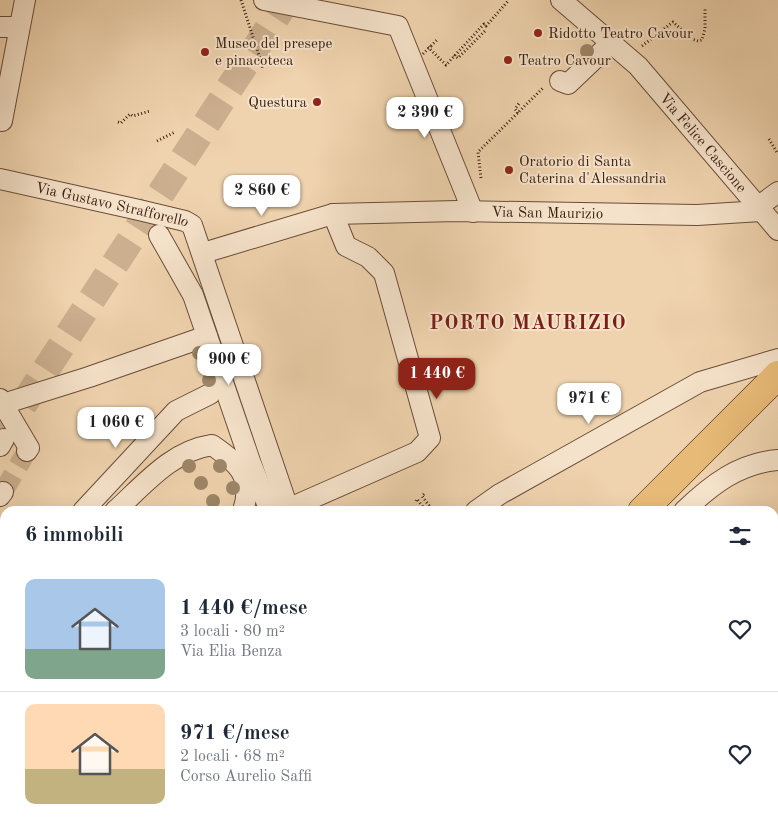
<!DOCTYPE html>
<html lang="it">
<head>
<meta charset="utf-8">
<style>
	:root { --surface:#fff; --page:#f2f2f3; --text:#1f2937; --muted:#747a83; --line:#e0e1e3; --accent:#8f2418 }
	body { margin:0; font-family:"Old Standard TT",serif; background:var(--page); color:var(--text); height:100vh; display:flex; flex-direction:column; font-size:19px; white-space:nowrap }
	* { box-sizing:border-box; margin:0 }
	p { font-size:16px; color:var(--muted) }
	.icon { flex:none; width:28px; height:28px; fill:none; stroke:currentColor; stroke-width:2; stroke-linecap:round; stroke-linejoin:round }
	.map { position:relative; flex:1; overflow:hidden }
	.panel { position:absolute; left:0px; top:506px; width:779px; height:321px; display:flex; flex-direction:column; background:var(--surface); border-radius:15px 15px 0 0; box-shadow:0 5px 20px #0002 }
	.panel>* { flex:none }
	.price { position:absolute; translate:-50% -42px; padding:0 11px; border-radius:10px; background:#fff; color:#222; font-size:16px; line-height:32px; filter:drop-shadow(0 1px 2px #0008) }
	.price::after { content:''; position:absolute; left:50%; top:30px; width:15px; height:11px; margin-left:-8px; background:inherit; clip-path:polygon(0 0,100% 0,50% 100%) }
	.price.current { background:var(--accent); color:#fff }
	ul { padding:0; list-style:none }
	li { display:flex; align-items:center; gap:15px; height:125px; padding:0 25px }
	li+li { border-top:1px solid var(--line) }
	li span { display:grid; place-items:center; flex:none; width:140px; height:100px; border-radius:10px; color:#555 }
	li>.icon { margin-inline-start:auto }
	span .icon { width:60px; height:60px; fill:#fffc; stroke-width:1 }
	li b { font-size:21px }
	h2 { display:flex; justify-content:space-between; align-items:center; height:60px; padding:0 25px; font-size:21px }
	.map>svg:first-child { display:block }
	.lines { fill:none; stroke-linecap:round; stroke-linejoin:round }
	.street-tunnel { stroke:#cbaf8f; stroke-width:20; stroke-dasharray:20 10; stroke-linecap:butt }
	.secondary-tunnel { stroke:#cbaf8f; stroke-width:28; stroke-dasharray:28 14; stroke-linecap:butt }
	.lane-casing { stroke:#694d38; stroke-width:12 }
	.street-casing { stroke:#694d38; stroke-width:22 }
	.primary-casing { stroke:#3c2011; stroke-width:29 }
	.path { stroke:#3c2011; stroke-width:3; stroke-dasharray:1 2.5; stroke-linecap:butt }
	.lane { stroke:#f5e2ca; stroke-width:10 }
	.street { stroke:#f5e2ca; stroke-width:20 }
	.primary { stroke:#e8ba77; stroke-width:28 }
	.path-bridge { stroke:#3c2011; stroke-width:3; stroke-dasharray:1 2.5; stroke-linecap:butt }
	.tree { fill:#9e8668 }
	.poi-dot { fill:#8f2418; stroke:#f5e2ca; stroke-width:2 }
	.labels { text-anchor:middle; stroke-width:4; stroke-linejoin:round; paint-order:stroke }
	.poi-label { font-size:15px; fill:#3c2011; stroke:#f5e2ca; text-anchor:start }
	.street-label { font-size:15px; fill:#3c2011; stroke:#f5e2ca }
	.district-label { font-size:20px; font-weight:bold; letter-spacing:1px; fill:#7a1f14; stroke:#f5e2ca }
</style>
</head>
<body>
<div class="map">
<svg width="778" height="827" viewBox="0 0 778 827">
	<rect width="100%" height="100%" fill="#efd3ae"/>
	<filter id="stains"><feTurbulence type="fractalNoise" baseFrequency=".004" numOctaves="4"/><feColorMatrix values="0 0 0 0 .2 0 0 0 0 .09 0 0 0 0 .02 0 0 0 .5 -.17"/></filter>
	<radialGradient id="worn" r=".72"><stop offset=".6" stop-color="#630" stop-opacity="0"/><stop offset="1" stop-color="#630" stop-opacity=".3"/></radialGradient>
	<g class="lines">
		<path class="street-tunnel" d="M3,492L27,451"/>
		<path class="secondary-tunnel" d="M0,440L287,0"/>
		<defs>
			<path id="lane" d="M438,827L440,825"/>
			<g id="street">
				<path d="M264,0L398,26L473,212"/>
				<path id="s1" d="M561,0L638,66L778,230"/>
				<path d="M0,27H19"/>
				<path d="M560,81L568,84L611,43"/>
				<path d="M2,121L25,0"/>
				<path id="s2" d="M0,179L139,210L185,221L192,225L288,508"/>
				<path d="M759,206L778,192"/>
				<path d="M159,235L193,295L250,461L270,511"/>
				<path id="s3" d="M203,253L333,214L457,211L697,215L761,211"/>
				<path d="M0,399L29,448L27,451"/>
				<path d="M3,404L89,377L207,336"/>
				<path d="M0,446L4,439"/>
				<path d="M0,496L3,492"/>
				<path d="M83,511L176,411L210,394"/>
				<path d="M115,511C144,485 171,451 212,445C238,463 254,477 243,511"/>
				<path d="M283,511L417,452L430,438L384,273L368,257L346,246L333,214"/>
				<path d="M476,511L500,494L700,382L778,359"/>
				<path d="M684,511C711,485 739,463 778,460"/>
				<path d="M0,605L5,604"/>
				<path d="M774,673L778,682"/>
				<path d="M762,822L764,827"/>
			</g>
			<path id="primary" d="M642,511L778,375
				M15,822L23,827
				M288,827L299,822"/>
		</defs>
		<use href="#lane" class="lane-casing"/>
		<use href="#street" class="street-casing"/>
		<use href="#primary" class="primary-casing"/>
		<path class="path" d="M241,0L263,68
			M431,46L438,39
			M642,46L673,22L692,39L698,41L702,40L705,29V8
			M428,47L446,65L484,24L486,26L509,0
			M454,55L458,58L486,30
			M518,113L515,109L520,102
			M118,122L121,123L130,114L133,116L150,111
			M769,139L778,154
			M157,141L175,132
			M481,178L478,152L544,87
			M424,494L422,496L433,511
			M416,501L417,499L426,511
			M0,671L5,673
			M0,683L5,685
			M252,822L253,826"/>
		<use href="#lane" class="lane"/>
		<use href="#street" class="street"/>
		<use href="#primary" class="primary"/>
		<path class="path-bridge" d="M423,54L431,46"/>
	</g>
	<g class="tree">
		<circle cx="587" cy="51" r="7"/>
		<circle cx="199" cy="353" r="7"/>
		<circle cx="209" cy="380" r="7"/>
		<circle cx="189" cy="466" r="7"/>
		<circle cx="220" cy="466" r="7"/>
		<circle cx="201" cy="483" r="7"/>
		<circle cx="233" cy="488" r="7"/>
		<circle cx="213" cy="501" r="7"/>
	</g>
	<g class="poi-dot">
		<circle cx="538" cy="33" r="5"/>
		<circle cx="205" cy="52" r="5"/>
		<circle cx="508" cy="60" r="5"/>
		<circle cx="317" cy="102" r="5"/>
		<circle cx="509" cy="170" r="5"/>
	</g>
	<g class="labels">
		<g class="poi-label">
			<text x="548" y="38">Ridotto Teatro Cavour</text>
			<text x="215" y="48">Museo del presepe<tspan x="215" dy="17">e pinacoteca</tspan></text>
			<text x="518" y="65">Teatro Cavour</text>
			<text x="307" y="107" text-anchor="end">Questura</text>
			<text x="519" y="166">Oratorio di Santa<tspan x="519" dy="17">Caterina d'Alessandria</tspan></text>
		</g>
		<g class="street-label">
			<text dy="5" stroke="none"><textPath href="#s1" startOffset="202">Via Felice Cascione</textPath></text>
			<text dy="5" stroke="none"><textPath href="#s2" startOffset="115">Via Gustavo Strafforello</textPath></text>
			<text dy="5" stroke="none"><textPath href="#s3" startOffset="350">Via San Maurizio</textPath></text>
		</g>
		<g class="district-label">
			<text x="528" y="329">PORTO MAURIZIO</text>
		</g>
	</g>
	<rect width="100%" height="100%" filter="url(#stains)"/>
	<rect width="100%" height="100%" fill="url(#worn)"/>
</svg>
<b class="price" style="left:425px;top:139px">2 390 €</b>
<b class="price" style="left:262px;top:217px">2 860 €</b>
<b class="price" style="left:229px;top:386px">900 €</b>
<b class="price current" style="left:437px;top:400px">1 440 €</b>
<b class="price" style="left:589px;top:425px">971 €</b>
<b class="price" style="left:116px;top:449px">1 060 €</b>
<section class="panel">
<h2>6 immobili<svg class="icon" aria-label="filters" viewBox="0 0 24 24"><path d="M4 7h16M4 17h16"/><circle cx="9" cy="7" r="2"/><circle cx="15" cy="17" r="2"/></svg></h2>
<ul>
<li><span style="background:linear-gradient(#a9c7e8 70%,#7fa58c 0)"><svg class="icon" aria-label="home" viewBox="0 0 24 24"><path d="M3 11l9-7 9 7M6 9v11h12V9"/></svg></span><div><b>1 440 €/mese</b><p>3 locali · 80 m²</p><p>Via Elia Benza</p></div><svg class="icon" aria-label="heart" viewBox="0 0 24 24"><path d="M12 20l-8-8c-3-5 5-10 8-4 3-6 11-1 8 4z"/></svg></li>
<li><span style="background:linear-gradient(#ffd9b3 65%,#c2b280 0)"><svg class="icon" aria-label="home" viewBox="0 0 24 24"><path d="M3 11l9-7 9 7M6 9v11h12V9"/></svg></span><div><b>971 €/mese</b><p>2 locali · 68 m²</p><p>Corso Aurelio Saffi</p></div><svg class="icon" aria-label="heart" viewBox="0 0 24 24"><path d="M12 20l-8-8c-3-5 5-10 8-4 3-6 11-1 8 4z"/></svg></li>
</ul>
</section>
</div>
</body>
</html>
